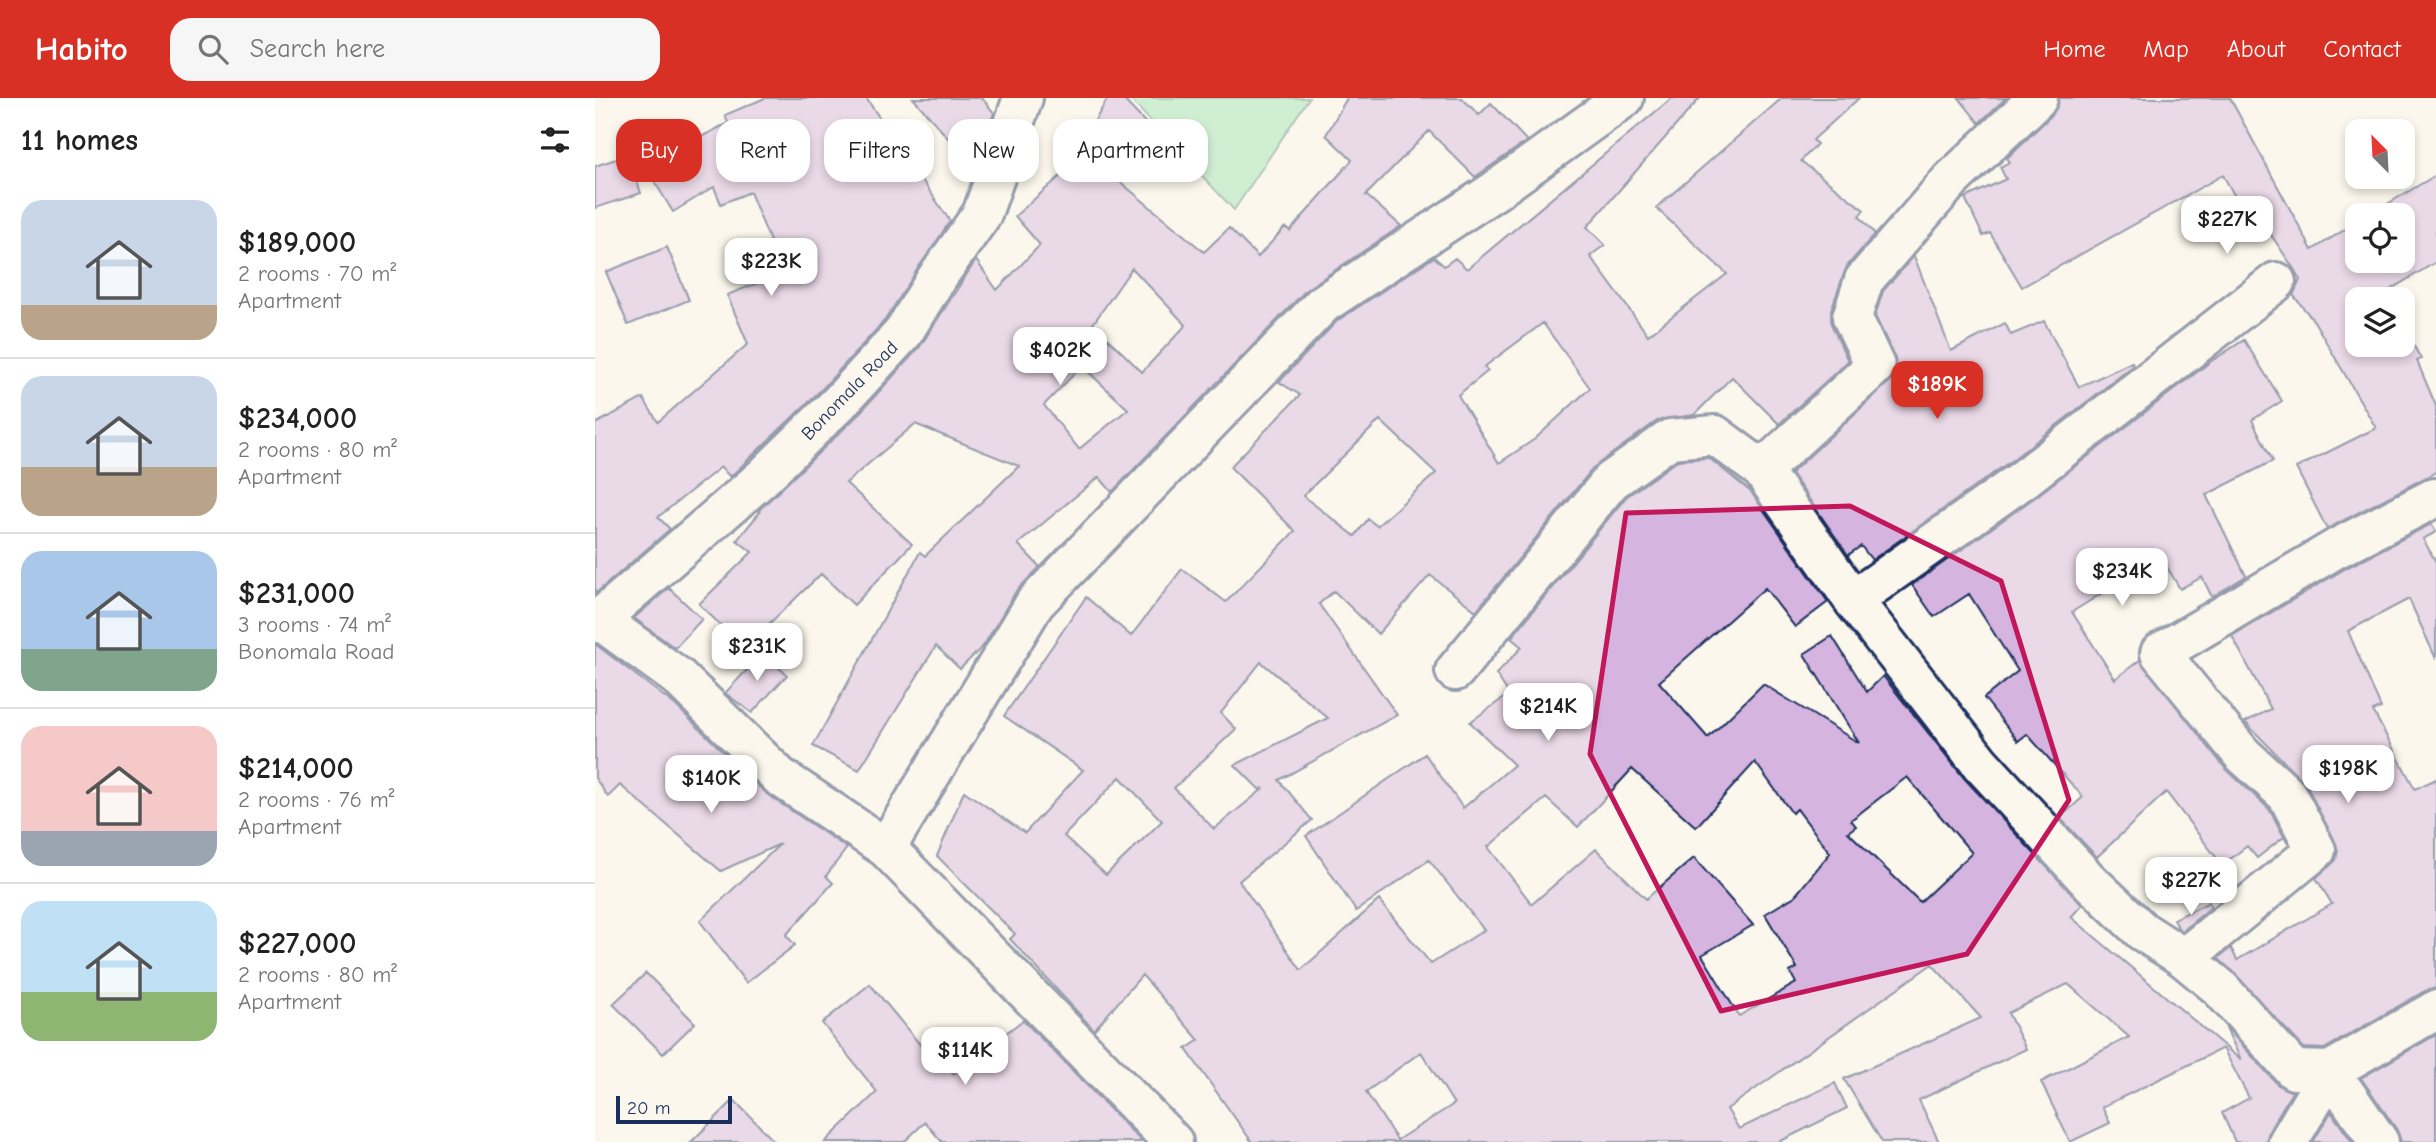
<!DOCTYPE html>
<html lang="en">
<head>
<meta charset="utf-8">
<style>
	:root { --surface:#fff; --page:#f6f6f6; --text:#222; --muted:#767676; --line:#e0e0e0; --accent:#d93025 }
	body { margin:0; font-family:"Comic Neue",sans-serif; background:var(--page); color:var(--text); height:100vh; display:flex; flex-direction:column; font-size:26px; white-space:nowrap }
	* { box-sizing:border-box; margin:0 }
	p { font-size:23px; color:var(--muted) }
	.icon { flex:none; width:38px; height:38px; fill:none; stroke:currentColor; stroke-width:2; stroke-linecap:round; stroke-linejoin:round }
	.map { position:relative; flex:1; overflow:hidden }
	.panel { display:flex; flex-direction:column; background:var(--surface); width:595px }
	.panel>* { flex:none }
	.banner { position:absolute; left:21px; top:21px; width:665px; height:63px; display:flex; gap:14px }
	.needle { width:46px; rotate:336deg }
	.controls { position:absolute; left:1750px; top:21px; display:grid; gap:14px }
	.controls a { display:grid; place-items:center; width:70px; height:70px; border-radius:14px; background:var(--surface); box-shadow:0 4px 10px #0003; font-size:35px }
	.scale { position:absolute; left:21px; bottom:18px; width:116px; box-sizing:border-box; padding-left:7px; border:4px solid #1b2f5e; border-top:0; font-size:19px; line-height:24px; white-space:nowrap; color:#1b2f5e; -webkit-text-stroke:5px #fbf7ec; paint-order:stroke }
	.price { position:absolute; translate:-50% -60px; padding:0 16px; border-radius:14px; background:#fff; color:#222; font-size:23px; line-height:46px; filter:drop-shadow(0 2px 4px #0008) }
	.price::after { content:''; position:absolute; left:50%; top:42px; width:21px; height:16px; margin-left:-10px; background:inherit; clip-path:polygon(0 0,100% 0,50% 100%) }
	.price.on { background:var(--accent); color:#fff }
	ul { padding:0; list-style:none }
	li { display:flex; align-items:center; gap:21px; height:175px; padding:0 21px }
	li+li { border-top:2px solid var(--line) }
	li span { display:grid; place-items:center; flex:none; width:196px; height:140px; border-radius:21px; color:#555 }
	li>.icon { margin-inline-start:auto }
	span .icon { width:84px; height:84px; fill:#fffc; stroke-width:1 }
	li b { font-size:30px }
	h2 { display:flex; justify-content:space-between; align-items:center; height:84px; padding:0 21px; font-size:30px }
	.chip { padding:0 24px; border-radius:21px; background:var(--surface); box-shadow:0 4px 10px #0003; font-size:24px; line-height:63px }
	.chip.on { background:var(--accent); color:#fff }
	header { display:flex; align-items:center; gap:42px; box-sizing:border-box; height:98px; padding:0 35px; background:var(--accent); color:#fff }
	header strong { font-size:33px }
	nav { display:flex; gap:38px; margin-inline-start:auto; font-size:24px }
	.search { width:490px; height:63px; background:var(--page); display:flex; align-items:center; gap:18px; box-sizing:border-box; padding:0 24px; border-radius:21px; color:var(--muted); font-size:26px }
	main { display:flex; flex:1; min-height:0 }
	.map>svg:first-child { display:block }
	.green { fill:#9be3b2; stroke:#5b8988; stroke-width:2 }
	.building { fill:#d5b4e0; stroke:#1b2f5e; stroke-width:2; fill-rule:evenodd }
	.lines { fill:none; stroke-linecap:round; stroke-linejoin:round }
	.minor-casing { stroke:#1b2f5e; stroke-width:44 }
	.minor { stroke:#fbf7ec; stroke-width:38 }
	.marked { fill:none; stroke:#c2185b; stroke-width:5; stroke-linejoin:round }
	.labels { text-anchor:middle; stroke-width:6; stroke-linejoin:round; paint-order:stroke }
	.street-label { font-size:19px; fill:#1b2f5e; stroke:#fbf7ec }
</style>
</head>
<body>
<header>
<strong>Habito</strong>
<div class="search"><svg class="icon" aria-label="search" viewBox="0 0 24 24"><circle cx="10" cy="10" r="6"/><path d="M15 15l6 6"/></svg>Search here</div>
<nav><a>Home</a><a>Map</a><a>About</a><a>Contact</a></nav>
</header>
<main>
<section class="panel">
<h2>11 homes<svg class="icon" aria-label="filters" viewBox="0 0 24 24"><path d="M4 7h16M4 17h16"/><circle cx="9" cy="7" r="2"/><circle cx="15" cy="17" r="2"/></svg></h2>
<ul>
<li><span style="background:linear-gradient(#c9d6e8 75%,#b9a48a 0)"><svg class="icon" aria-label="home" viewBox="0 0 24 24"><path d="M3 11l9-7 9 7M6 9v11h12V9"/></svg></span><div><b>$189,000</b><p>2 rooms · 70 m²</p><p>Apartment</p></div></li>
<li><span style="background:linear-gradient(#c9d6e8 65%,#b9a48a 0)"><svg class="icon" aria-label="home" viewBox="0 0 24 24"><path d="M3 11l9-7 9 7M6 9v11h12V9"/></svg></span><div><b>$234,000</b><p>2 rooms · 80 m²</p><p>Apartment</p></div></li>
<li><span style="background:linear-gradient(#a9c7e8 70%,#7fa58c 0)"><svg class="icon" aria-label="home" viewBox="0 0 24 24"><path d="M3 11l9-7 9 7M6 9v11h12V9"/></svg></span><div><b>$231,000</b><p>3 rooms · 74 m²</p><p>Bonomala Road</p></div></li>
<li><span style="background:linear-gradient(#f6c9c9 75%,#9aa5b1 0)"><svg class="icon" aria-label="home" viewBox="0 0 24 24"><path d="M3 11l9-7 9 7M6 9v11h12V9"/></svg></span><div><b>$214,000</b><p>2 rooms · 76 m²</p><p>Apartment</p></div></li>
<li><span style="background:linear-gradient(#bfe0f5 65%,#8fb573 0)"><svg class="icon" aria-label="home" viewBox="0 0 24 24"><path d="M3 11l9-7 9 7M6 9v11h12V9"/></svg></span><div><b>$227,000</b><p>2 rooms · 80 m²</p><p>Apartment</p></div></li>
</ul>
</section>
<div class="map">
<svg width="1841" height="1044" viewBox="0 0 1841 1044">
	<rect width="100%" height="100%" fill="#fbf7ec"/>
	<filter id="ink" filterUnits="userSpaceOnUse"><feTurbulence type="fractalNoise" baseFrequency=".0143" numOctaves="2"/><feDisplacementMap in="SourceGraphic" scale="14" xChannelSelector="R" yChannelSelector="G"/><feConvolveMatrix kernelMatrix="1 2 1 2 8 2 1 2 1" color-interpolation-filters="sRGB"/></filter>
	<g filter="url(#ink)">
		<path class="green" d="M534,0H714L639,112Z"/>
		<path class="building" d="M170,0H271L355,123L290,222L228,290L135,379L126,369L63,419L75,431L0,496V326L48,300L63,324L153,246L132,197L188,175L155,94L126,106L119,89L78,114L50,68L133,25L130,17Z
			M318,0H387L399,15L380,71Z
			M513,0H527L566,41L523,82L609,154L634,130L663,159L690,129L695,133L757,62L731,37L752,0H867L884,17L896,5L932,43L880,79L834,33L771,97L806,128L712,191L517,394L504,379L423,446L445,469L421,493L389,547L365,571L341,548L264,672L218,648L325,454L330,458L424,368L320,326L251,385L317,446L259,507L226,476L149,550L104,506L157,454L142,442L165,414L164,412L259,321L324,250L381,162L402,192L445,147L420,118L470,74ZM537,170L591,227L547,274L498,226ZM487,268L533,311L484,351L449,307Z
			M1077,0H1105L992,129L1010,147L995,158L1053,237L1132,176L1061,110L1187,0H1264L1218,42L1222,46L1206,63L1269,112L1264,118L1280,136L1252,168L1236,212L1237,228L1253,263L1184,326L1137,279L1099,317L1062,323L999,369L881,513L835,477L783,536L739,493L724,506L802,617L684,682L717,722L644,783L706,872L784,802L836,866L889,832L834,762L761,813L711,738L830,656L868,710L919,667L875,624L914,596L901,576L927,549L916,540L1031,399L1083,362L1114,360L1156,394L1233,504L1200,529L1170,490L1064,584L1113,640L1168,586L1264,645L1209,556L1237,538L1272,594L1288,578L1369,680L1487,807L1476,819L1646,962L1630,928L1683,987L1697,994L1674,1033L1671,1044H1640L1627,1015L1654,1000L1628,950L1507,1009L1515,1025L1475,1044L1446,984L1534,939L1473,886L1413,915L1431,951L1324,1002L1344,1044H1287L1249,981L1386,920L1337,866L1132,1011L1144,1031L1240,985L1252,1010L1184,1044H657L591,951L604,942L547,877L499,932L415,841L420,836L342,758L369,693L430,735L488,672L409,618L491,499L536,538L587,471L631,504L700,433L635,369L705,297L684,284L742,223L839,159L849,168L860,160L872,171ZM948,225L995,290L940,341L904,365L863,297L893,273L889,269ZM785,322L841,375L782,428L773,421L760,438L708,398ZM666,564L733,620L640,667L665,692L669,690L619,731L579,690L641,631L626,615ZM1160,664L1197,715L1202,711L1235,755L1200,798L1170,816L1202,870L1195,874L1201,885L1144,918L1107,857L1158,827L1099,760L1051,801L1001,751L937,806L893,749L951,700L983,729L1037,671L1101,729ZM525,679L567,723L511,777L469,738ZM1312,679L1377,755L1325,804L1253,734L1261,728L1256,722ZM826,954L859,1006L802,1042L771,994Z
			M1364,0H1411L1384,25Z
			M1464,0H1635L1717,152L1762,124V163H1808V117H1774L1841,77V164L1790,195L1793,201H1762V247H1808V228L1826,261L1822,263L1841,308V374L1732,431L1701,370L1781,330L1719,223L1698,197L1705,182L1699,171L1668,125L1658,131L1628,77L1427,189L1395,135L1388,138L1370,100L1411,81L1405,69L1415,64L1412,60L1458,16Z
			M33,57L46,95L0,110V68Z
			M72,149L94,202L33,227L11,174Z
			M1319,158L1356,253L1410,225L1416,237L1449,223L1484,289L1537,264L1538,268L1417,362L1277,462L1266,448L1253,457L1196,375L1295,283L1301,273L1300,260L1280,218L1288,193Z
			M1649,242L1687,303L1657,322L1678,363L1611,397L1651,478L1617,499L1607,479L1585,491L1566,459L1477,514L1520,581L1545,562L1630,670L1674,711L1693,746L1689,739L1662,760L1652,748L1627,767L1571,694L1502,759L1465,720L1488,699L1432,636L1423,643L1389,600L1423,573L1374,496L1339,519L1317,487L1443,397L1615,264Z
			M1836,426L1841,434L1828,441L1841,464V561L1814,501L1753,533L1786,610L1778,613L1820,691L1841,681V890L1830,893L1729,951L1709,950L1623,860L1636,850L1642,862L1737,806L1721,780L1741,762L1743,752L1711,686L1650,624L1676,611L1637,538L1753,469Z
			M74,490L107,521L80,550L39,520Z
			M0,546L79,606L173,697L252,750L231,778L238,785L191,837L200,847L151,885L105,823L185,746L126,773L25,687L13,699L0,680Z
			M168,555L192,577L157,615L130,595Z
			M1614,804L1616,809L1587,833L1583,830L1579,821Z
			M51,875L100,925L68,956L18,906Z
			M275,886L327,949L331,945L358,976L428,922L547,1044H347L330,1024L309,1044H230L282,994L227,925Z
			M1841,937V1044H1806L1802,1032L1766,980Z
			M139,1002L180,1044H96Z
			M1736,1014L1757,1044H1718Z"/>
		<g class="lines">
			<defs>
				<path id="minor" d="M1167,372L1280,268L1257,219L1269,182L1356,82L1443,0
					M1258,502L1430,380L1681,184
					M3,521L83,579L185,679L291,750L578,1044
					M0,525L166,381L244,305L308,235L341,181L387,116L428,0
					M860,573L1016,383L1075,341L1120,337L1167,372L1258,502L1385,665L1492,781L1547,833L1589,860L1624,889L1699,972L1735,973L1693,1044
					M291,750L440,505L728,206L901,92L1029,0
					M1589,860L1721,752L1692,697L1647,656L1565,555L1742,450L1839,400
					M1784,1044L1735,973L1841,912"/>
			</defs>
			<use href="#minor" class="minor-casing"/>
			<use href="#minor" class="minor"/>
		</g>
	</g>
	<path d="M0 0H1841V1044H0ZM1255,408L1406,483L1474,702L1372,856L1126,913L995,656L1031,415Z" fill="#fbf7ec" fill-opacity=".55" fill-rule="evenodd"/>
	<path class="marked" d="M1255,408L1406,483L1474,702L1372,856L1126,913L995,656L1031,415Z"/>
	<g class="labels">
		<g class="street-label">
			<text transform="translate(254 292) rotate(-46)" y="7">Bonomala Road</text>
		</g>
	</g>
</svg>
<div class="controls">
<a><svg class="needle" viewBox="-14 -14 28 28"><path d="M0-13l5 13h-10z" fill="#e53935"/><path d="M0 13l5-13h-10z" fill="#767676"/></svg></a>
<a><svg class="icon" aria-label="locate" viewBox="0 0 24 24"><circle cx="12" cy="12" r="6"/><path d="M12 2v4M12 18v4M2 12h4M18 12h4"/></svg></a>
<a><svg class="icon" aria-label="layers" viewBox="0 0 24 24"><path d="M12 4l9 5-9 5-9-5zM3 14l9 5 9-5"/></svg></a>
</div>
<div class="scale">20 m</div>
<b class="price" style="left:1632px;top:158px">$227K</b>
<b class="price" style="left:176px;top:200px">$223K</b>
<b class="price" style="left:465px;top:289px">$402K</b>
<b class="price on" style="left:1342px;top:323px">$189K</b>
<b class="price" style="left:1527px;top:510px">$234K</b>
<b class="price" style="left:162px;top:585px">$231K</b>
<b class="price" style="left:953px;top:645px">$214K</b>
<b class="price" style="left:1753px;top:707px">$198K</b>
<b class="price" style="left:116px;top:717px">$140K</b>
<b class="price" style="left:1596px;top:819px">$227K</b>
<b class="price" style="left:370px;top:989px">$114K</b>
<div class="banner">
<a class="chip on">Buy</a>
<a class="chip">Rent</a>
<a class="chip">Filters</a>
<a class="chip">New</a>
<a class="chip">Apartment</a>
</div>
</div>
</main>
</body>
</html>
